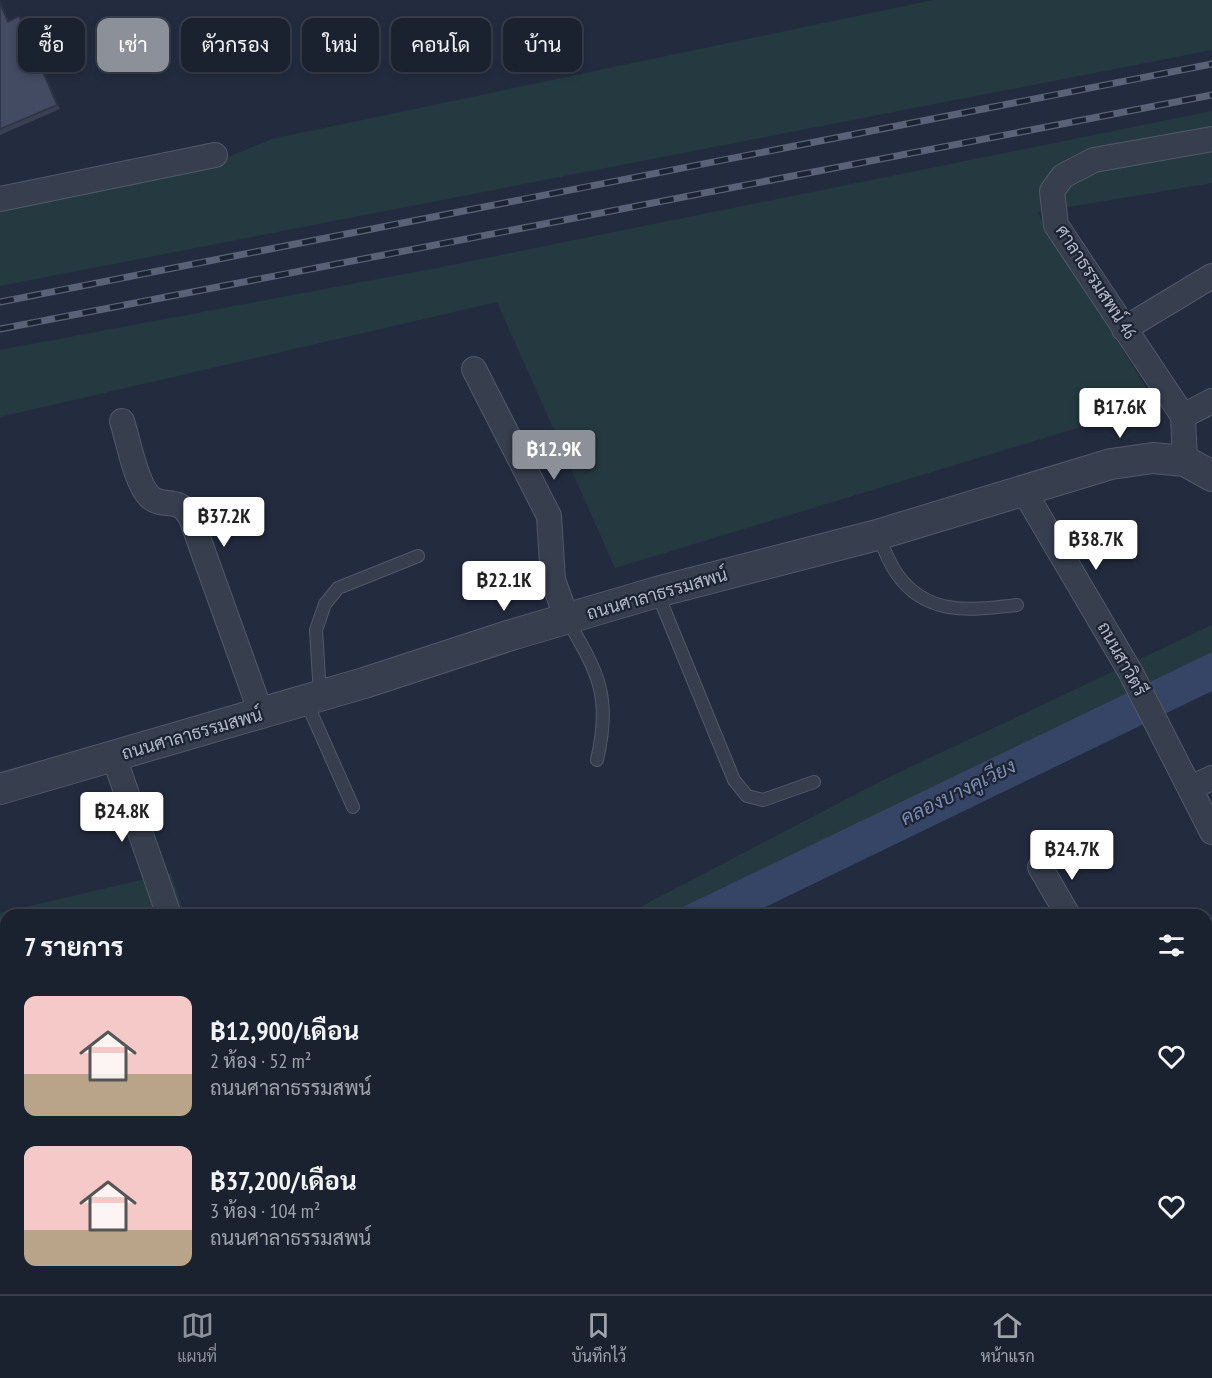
<!DOCTYPE html>
<html lang="th">
<head>
<meta charset="utf-8">
<style>
	:root { --surface:#1a212f; --page:#232937; --text:#f1f3f6; --muted:#9fa3aa; --line:#383e4b; --accent:#8c9099 }
	body { margin:0; font-family:"PT Sans Narrow",Sarabun,sans-serif; background:var(--page); color:var(--text); height:100vh; display:flex; flex-direction:column; font-size:22px; white-space:nowrap }
	* { box-sizing:border-box; margin:0 }
	p { font-size:20px; color:var(--muted) }
	.icon { flex:none; width:33px; height:33px; fill:none; stroke:currentColor; stroke-width:2; stroke-linecap:round; stroke-linejoin:round }
	.map { position:relative; flex:1; overflow:hidden }
	.details { position:absolute; left:0px; top:909px; width:1212px; height:386px; display:flex; flex-direction:column; background:var(--surface); border-radius:18px 18px 0 0; box-shadow:0 3px 9px #0003,0 0 0 2px var(--line) }
	.details>* { flex:none }
	.top-card { position:absolute; left:18px; top:18px; width:600px; height:54px; display:flex; gap:12px }
	.price { position:absolute; translate:-50% -51px; padding:0 14px; border-radius:6px; background:#fff; color:#222; font-size:20px; line-height:39px; filter:drop-shadow(0 2px 3px #0008) }
	.price::after { content:''; position:absolute; left:50%; top:36px; width:18px; height:14px; margin-left:-9px; background:inherit; clip-path:polygon(0 0,100% 0,50% 100%) }
	.price.current { background:var(--accent); color:#fff }
	ul { padding:0; list-style:none }
	li { display:flex; align-items:center; gap:18px; height:150px; padding:0 24px }
	li span { display:grid; place-items:center; flex:none; width:168px; height:120px; border-radius:12px; color:#555 }
	li>.icon { margin-inline-start:auto }
	span .icon { width:72px; height:72px; fill:#fffc; stroke-width:1 }
	li b { font-size:26px }
	h2 { display:flex; justify-content:space-between; align-items:center; height:72px; padding:0 24px; font-size:26px }
	.chip { padding:0 21px; border-radius:12px; background:var(--surface); box-shadow:0 3px 9px #0003,0 0 0 2px var(--line); font-size:21px; line-height:54px }
	.chip.current { background:var(--accent); color:#fff }
	.tabs { display:flex; justify-content:space-around; align-items:center; height:84px; border-top:2px solid var(--line); background:var(--surface); font-size:16px; color:var(--muted) }
	.tabs a { display:grid; justify-items:center; gap:3px }
	.tabs .current { color:var(--accent) }
	.map>svg:first-child { display:block }
	.green { fill:#253a40 }
	.water { fill:#364566 }
	.lines { fill:none; stroke-linecap:round; stroke-linejoin:round }
	.service-casing { stroke:#525969; stroke-width:14 }
	.minor-casing { stroke:#525969; stroke-width:26 }
	.tertiary-casing { stroke:#525969; stroke-width:32 }
	.service { stroke:#373e4e; stroke-width:12 }
	.minor { stroke:#373e4e; stroke-width:24 }
	.tertiary { stroke:#373e4e; stroke-width:30 }
	.rail-casing { stroke:#596276; stroke-width:7 }
	.rail { stroke:#1c2333; stroke-width:4.5; stroke-dasharray:14; stroke-linecap:butt }
	.wall { fill:#394053 }
	.shaded-wall { fill:#2e3444 }
	.building { fill:#424b61; stroke:#2e3444; stroke-width:1.5 }
	.labels { text-anchor:middle; stroke-width:4.5; stroke-linejoin:round; paint-order:stroke }
	.street-label { font-size:18px; fill:#b3b9ca; stroke:#1c2333 }
	.water-label { font-size:20px; font-style:italic; fill:#7a8cb2; stroke:#1c2333 }
</style>
</head>
<body>
<div class="map">
<svg width="1212" height="1294" viewBox="0 0 1212 1294">
	<rect width="100%" height="100%" fill="#232c3f"/>
	<path class="green" d="M933,0H1212V50L0,286V203L226,158L272,139Z
		M1212,111V183L1037,212L1156,404L615,568L497,302L0,417V350L437,268Z
		M1212,625V652L666,915H625L883,780Z
		M171,873L184,915H6V1234L0,1236V913Z"/>
	<path class="water" d="M1212,652V691L749,915H666Z"/>
	<g class="lines">
		<defs>
			<path id="service" d="M878,536C884,548 889,563 897,574C927,617 972,610 1017,605
				M657,592L734,780L747,796L763,800L814,782
				M567,619C598,673 612,696 597,760
				M320,695L316,630L325,604L338,588L418,556
				M306,701L353,807"/>
			<path id="minor" d="M0,199L215,155
				M1124,329L1212,276
				M474,369L549,516L553,580L567,619
				M1183,416L1212,401
				M122,421C128,440 136,483 149,496C163,510 178,494 191,518L261,713
				M1185,461L1183,416L1056,225L1052,191L1063,176L1094,160L1212,139
				M1024,491L1131,673L1212,832
				M114,757L169,915
				M1190,788L1212,778
				M1040,867L1068,915
				M1206,934L1212,931
				M1206,1221L1212,1218
				M1111,1288L1114,1294
				M1056,1294L1066,1288"/>
			<path id="tertiary" d="M0,789L364,683L511,635L657,592L877,535L1111,464L1153,458L1185,461L1212,476"/>
		</defs>
		<use href="#service" class="service-casing"/>
		<use href="#minor" class="minor-casing"/>
		<use href="#tertiary" class="tertiary-casing"/>
		<use href="#service" class="service"/>
		<use href="#minor" class="minor"/>
		<use href="#tertiary" class="tertiary"/>
		<defs>
			<path id="rail" d="M0,302L1212,64
				M0,329L1212,95"/>
		</defs>
		<use href="#rail" class="rail-casing"/>
		<use href="#rail" class="rail"/>
	</g>
	<path class="wall" d="M0,1L9,21L22,20L60,109L0,135Z"/>
	<path class="shaded-wall" d="M0,1L11,26L8,22L0,3Z
		M19,16L22,20L60,109L57,105Z"/>
	<path class="building" d="M0,3L8,22L19,16L57,105L0,129Z"/>
	<g class="labels">
		<g class="street-label">
			<text transform="translate(1096 282) rotate(57)" y="6">ศาลาธรรมสพน์ 46</text>
			<text transform="translate(657 594) rotate(-16)" y="6">ถนนศาลาธรรมสพน์</text>
			<text transform="translate(1122 659) rotate(61)" y="6">ถนนสาวิตรี</text>
			<text transform="translate(192 734) rotate(-16)" y="6">ถนนศาลาธรรมสพน์</text>
		</g>
		<g class="water-label">
			<text transform="translate(958 792) rotate(-26)" y="7">คลองบางคูเวียง</text>
		</g>
	</g>
</svg>
<b class="price" style="left:1120px;top:439px">฿17.6K</b>
<b class="price current" style="left:554px;top:481px">฿12.9K</b>
<b class="price" style="left:224px;top:548px">฿37.2K</b>
<b class="price" style="left:1096px;top:571px">฿38.7K</b>
<b class="price" style="left:504px;top:612px">฿22.1K</b>
<b class="price" style="left:122px;top:843px">฿24.8K</b>
<b class="price" style="left:1072px;top:881px">฿24.7K</b>
<div class="top-card">
<a class="chip">ซื้อ</a>
<a class="chip current">เช่า</a>
<a class="chip">ตัวกรอง</a>
<a class="chip">ใหม่</a>
<a class="chip">คอนโด</a>
<a class="chip">บ้าน</a>
</div>
<section class="details">
<h2>7 รายการ<svg class="icon" aria-label="filters" viewBox="0 0 24 24"><path d="M4 7h16M4 17h16"/><circle cx="9" cy="7" r="2"/><circle cx="15" cy="17" r="2"/></svg></h2>
<ul>
<li><span style="background:linear-gradient(#f6c9c9 65%,#b9a48a 0)"><svg class="icon" aria-label="home" viewBox="0 0 24 24"><path d="M3 11l9-7 9 7M6 9v11h12V9"/></svg></span><div><b>฿12,900/เดือน</b><p>2 ห้อง · 52 m²</p><p>ถนนศาลาธรรมสพน์</p></div><svg class="icon" aria-label="heart" viewBox="0 0 24 24"><path d="M12 20l-8-8c-3-5 5-10 8-4 3-6 11-1 8 4z"/></svg></li>
<li><span style="background:linear-gradient(#f6c9c9 70%,#b9a48a 0)"><svg class="icon" aria-label="home" viewBox="0 0 24 24"><path d="M3 11l9-7 9 7M6 9v11h12V9"/></svg></span><div><b>฿37,200/เดือน</b><p>3 ห้อง · 104 m²</p><p>ถนนศาลาธรรมสพน์</p></div><svg class="icon" aria-label="heart" viewBox="0 0 24 24"><path d="M12 20l-8-8c-3-5 5-10 8-4 3-6 11-1 8 4z"/></svg></li>
</ul>
</section>
</div>
<nav class="tabs">
<a class="current"><svg class="icon" aria-label="map" viewBox="0 0 24 24"><path d="M3 6l6-2 6 2 6-2v14l-6 2-6-2-6 2zM9 4v14M15 6v14"/></svg>แผนที่</a>
<a><svg class="icon" aria-label="saved" viewBox="0 0 24 24"><path d="M7 4h10v16l-5-4-5 4z"/></svg>บันทึกไว้</a>
<a><svg class="icon" aria-label="home" viewBox="0 0 24 24"><path d="M3 11l9-7 9 7M6 9v11h12V9"/></svg>หน้าแรก</a>
</nav>
</body>
</html>
